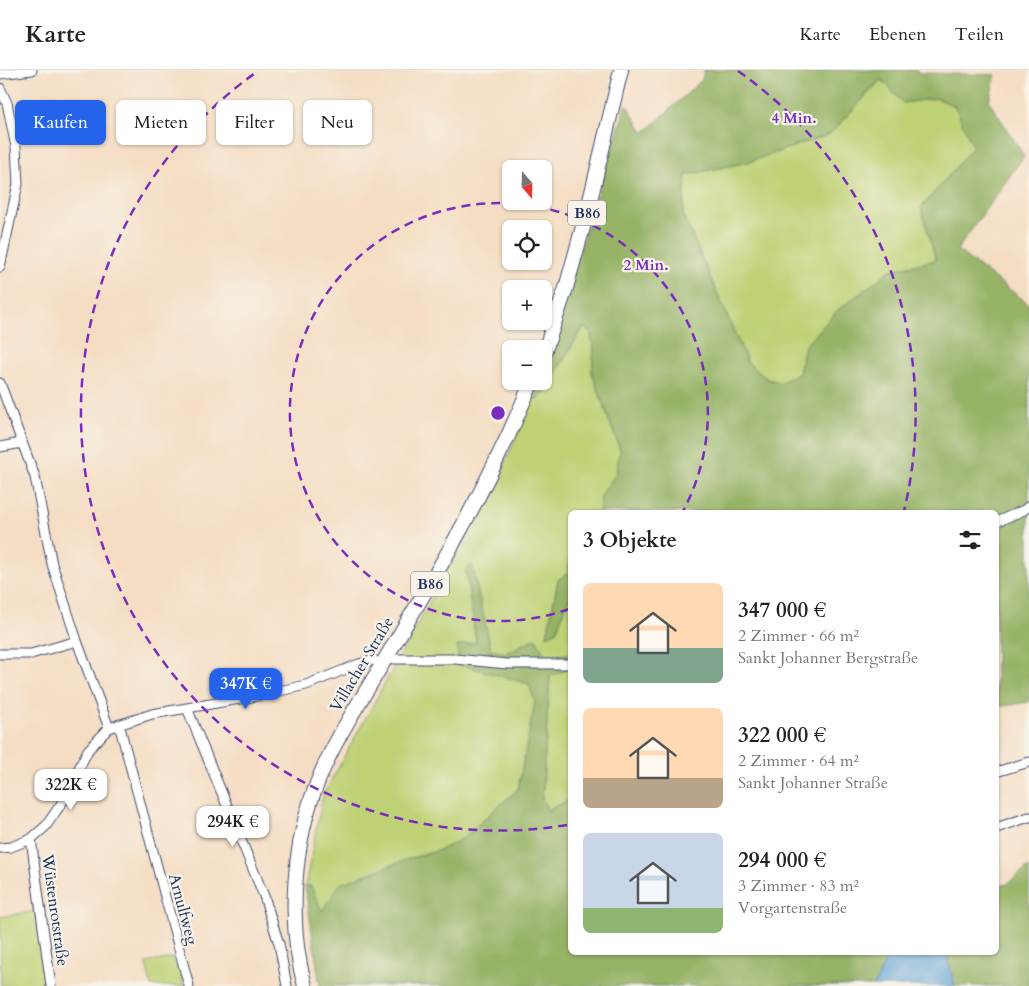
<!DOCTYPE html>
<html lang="de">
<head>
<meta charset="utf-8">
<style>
	:root { --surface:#fff; --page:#f6f6f6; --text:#222; --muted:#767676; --line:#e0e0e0; --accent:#2563eb }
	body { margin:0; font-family:Cardo,serif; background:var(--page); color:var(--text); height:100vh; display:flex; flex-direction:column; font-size:19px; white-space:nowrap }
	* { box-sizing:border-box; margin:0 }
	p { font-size:16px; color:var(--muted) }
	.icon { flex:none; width:28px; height:28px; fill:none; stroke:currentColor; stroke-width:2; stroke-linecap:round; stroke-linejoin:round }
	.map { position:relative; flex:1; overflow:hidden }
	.details { position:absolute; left:568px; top:440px; width:431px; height:445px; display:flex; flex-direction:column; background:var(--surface); border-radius:8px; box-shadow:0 1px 4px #0004 }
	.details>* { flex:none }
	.top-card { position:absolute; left:15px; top:30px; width:475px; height:45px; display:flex; gap:10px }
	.needle { width:32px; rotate:160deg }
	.fabs { position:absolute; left:502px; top:90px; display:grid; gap:10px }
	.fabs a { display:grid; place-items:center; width:50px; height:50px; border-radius:8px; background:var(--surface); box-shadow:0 1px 4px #0004; font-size:25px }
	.price { position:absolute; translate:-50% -42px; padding:0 11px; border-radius:10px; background:#fff; color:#222; font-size:16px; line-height:32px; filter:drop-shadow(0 1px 2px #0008) }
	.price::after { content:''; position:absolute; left:50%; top:30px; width:15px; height:11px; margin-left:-8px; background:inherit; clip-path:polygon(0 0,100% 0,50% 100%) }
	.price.current { background:var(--accent); color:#fff }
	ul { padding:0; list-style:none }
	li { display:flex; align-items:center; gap:15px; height:125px; padding:0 15px }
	li span { display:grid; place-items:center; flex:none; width:140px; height:100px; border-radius:8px; color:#555 }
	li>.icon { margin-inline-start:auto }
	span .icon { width:60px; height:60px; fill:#fffc; stroke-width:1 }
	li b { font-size:21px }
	h2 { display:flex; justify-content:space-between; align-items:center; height:60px; padding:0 15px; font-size:21px }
	.pill { padding:0 18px; border-radius:8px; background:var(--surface); box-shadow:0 1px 4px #0004; font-size:18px; line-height:45px }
	.pill.current { background:var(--accent); color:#fff }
	header { display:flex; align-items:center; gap:30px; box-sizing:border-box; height:70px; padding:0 25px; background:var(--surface); border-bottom:1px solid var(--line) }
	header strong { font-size:24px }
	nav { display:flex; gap:28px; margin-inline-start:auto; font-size:18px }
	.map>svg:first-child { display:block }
	.green { fill:#bed174; stroke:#6c8069 }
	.forest { fill:#96b366; stroke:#587162; fill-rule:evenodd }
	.water { fill:#65a5d8; stroke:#406a9b }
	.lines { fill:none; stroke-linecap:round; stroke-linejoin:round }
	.minor-casing { stroke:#3c496d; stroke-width:11 }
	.primary-casing { stroke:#3c496d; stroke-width:16 }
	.minor { stroke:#fff; stroke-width:9 }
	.primary { stroke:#fff; stroke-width:14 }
	.ring { fill:none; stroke:#7b2cbf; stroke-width:2.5; stroke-dasharray:9 6 }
	.labels { text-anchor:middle; stroke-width:4.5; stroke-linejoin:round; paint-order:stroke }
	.shield { fill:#f7f3e8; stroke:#5d6a87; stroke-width:1 }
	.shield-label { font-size:15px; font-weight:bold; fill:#1b2f5e }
	.street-label { font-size:16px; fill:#1b2f5e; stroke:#f7f3e8 }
	.centre { fill:#7b2cbf; stroke:#f7f3e8; stroke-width:2.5 }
	.ring-label { font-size:15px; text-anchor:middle; font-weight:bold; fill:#7b2cbf; stroke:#f7f3e8; stroke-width:4.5; stroke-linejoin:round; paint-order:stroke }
</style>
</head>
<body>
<header>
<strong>Karte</strong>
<nav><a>Karte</a><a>Ebenen</a><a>Teilen</a></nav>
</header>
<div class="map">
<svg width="1029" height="916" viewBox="0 0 1029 916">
	<rect width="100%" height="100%" fill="#f7f3e8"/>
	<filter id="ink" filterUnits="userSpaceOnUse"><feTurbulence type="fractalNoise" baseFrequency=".02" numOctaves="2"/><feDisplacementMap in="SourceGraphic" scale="10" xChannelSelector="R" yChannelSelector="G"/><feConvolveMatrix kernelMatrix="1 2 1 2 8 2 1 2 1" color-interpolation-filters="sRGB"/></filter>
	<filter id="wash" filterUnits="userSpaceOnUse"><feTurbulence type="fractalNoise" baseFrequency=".0096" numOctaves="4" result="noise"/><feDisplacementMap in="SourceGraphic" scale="20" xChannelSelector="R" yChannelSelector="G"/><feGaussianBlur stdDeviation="1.12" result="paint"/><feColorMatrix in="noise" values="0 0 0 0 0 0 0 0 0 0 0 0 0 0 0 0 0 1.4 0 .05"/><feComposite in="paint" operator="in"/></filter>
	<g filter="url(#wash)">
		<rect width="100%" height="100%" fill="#f5ddc3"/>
		<path class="green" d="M882,9L903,33L936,28L955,36L974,77L921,138L936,190L891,200L838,240L805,276L799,304L781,312L767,309L748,293L683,145L686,105L748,92L830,64Z
			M584,257L590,261L594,279L592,303L620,380L616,404L601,425L600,442H570V491L568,503L558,510L547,565L556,562L570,526V584L544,586L536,568L506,583L491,580L472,496L466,500L476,572L459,594L529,614L535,632L518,719L462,769L440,780L408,789L321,842L311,816H305L323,725L500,405L533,328L539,330Z
			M570,599V730L548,740L542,730L550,605Z
			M36,841L46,916H1L0,847Z
			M177,887L184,916H151L146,893Z"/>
		<path class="forest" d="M704,0H915L920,3L996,5L989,31L1024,86L957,180L1029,234V632L996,637V442H599L601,425L616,404L620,380L592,303L594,279L590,261L583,258L539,330L533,328L538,311H544V293L626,34L644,63L702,10ZM881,9L903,33L936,28L955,36L973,77L921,138L936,190L891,200L838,240L805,276L799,304L781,312L767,309L748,293L683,145L686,105L748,92L830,64Z
			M570,491V526L556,562L547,566L558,510L568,503Z
			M472,495L491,580L506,583L536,568L545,586L570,584V599L550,606L542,729L548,740L570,730V882L889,883L878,908L874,916H320L305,816H311L322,841L340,814L408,789L440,780L462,769L518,719L535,632L529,614L459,594L457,576L476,572L466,500Z
			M1029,797V916H955L946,883L996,882V817L1007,814Z"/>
		<path class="water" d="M889,882L946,883L955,916H874L878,908Z"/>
	</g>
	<g filter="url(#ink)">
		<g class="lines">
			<defs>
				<path id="minor" d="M0,4L32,0
					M0,18L7,33L16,77L18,114L0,197
					M0,313L35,407L52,494L77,571L109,658
					M0,377L22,373
					M996,452L1024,440L1029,436
					M0,584H31L77,571
					M394,589H455L507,594H570
					M187,638L264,826L279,874L287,916
					M119,654L189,916
					M996,702L1029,692
					M996,758L1029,747
					M31,769L51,916
					M0,778L11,777L31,769L46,756L63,731L88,680L109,658L152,644L257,626L306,615L359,594L374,590"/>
				<path id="primary" d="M544,283L566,218L588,139L621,0
					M305,916C287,853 293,772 318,711C331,678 349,648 368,618C388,584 408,551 428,517C467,451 503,382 532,311"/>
			</defs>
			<use href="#minor" class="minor-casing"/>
			<use href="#primary" class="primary-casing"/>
			<use href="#minor" class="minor"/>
			<use href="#primary" class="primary"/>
		</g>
	</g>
	<g class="ring">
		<path d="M569 539A209 209 0 1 1 683 441"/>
		<path d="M567 755A418 418 0 0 1 258 1M738 1A418 418 0 0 1 904 441"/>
	</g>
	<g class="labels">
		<g class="shield">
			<rect x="568" y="130.5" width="38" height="25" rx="4"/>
			<rect x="411" y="501.5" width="38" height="25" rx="4"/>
		</g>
		<g class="shield-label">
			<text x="587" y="148">B86</text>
			<text x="430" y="519">B86</text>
		</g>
		<g class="street-label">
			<text transform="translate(361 594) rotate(-59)" y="6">Villacher Straße</text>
			<text transform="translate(184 839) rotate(75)" y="6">Arnulfweg</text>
			<text transform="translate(56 840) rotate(82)" y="6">Wüstenrotstraße</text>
		</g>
	</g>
	<circle cx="498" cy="343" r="8" class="centre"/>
	<g class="ring-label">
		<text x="794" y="53">4 Min.</text>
		<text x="646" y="200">2 Min.</text>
	</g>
</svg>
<div class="fabs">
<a><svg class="needle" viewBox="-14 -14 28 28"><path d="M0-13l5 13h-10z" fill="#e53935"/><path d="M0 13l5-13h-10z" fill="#767676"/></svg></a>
<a><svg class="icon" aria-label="locate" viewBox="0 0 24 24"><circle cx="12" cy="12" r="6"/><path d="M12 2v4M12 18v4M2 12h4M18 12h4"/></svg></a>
<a>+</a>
<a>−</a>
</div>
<b class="price current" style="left:246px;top:640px">347K €</b>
<b class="price" style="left:71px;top:741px">322K €</b>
<b class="price" style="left:233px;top:778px">294K €</b>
<div class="top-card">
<a class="pill current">Kaufen</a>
<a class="pill">Mieten</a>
<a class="pill">Filter</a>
<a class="pill">Neu</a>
</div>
<section class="details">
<h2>3 Objekte<svg class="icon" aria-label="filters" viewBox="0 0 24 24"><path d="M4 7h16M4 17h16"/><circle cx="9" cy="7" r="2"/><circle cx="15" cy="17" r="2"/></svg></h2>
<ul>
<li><span style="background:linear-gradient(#ffd9b3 65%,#7fa58c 0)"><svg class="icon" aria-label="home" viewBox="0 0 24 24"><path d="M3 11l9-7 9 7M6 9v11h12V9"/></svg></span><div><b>347 000 €</b><p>2 Zimmer · 66 m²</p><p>Sankt Johanner Bergstraße</p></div></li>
<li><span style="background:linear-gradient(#ffd9b3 70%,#b9a48a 0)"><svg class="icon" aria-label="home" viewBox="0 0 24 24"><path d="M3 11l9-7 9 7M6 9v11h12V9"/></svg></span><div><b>322 000 €</b><p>2 Zimmer · 64 m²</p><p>Sankt Johanner Straße</p></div></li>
<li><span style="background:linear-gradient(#c9d6e8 75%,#8fb573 0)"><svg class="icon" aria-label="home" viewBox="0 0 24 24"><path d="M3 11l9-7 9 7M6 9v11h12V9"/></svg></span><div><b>294 000 €</b><p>3 Zimmer · 83 m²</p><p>Vorgartenstraße</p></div></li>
</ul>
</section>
</div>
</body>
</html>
